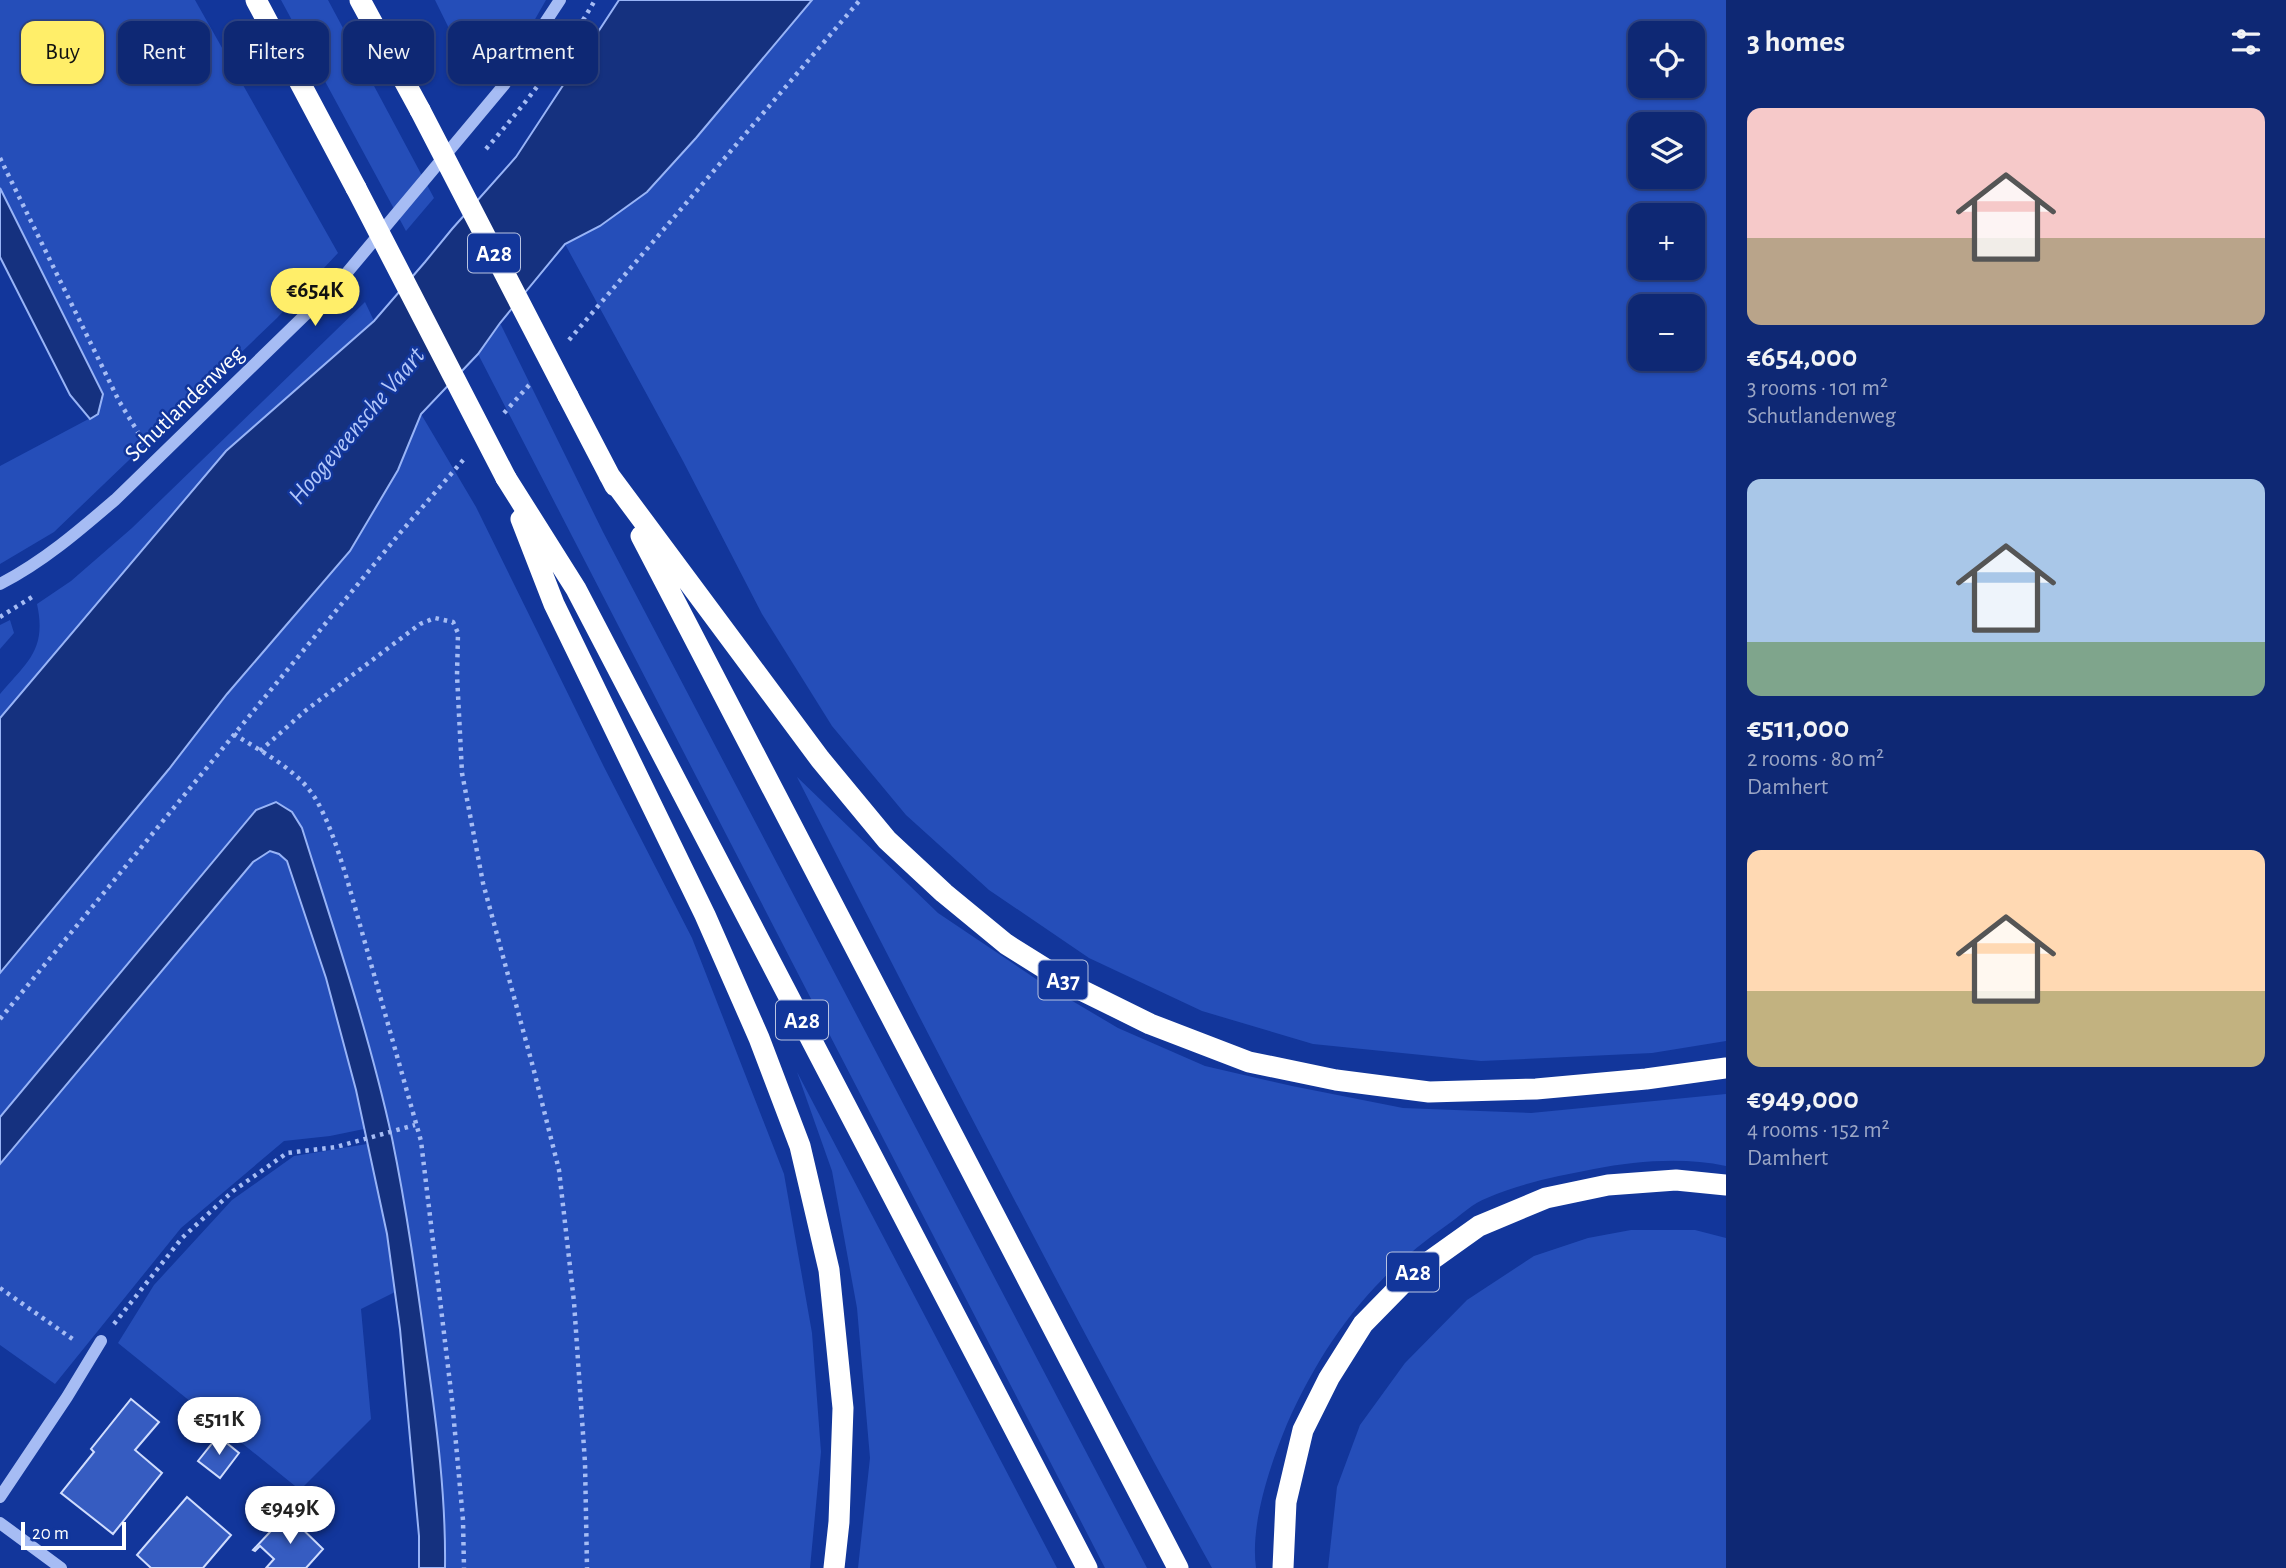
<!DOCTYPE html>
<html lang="en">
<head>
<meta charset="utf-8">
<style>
	:root { --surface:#0e2874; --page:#1c347c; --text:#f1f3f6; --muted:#9ba6c5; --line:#2e4486; --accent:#ffee69 }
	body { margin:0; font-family:"Alegreya Sans",sans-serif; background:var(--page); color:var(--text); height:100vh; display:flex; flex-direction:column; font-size:26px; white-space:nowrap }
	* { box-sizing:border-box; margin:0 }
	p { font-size:23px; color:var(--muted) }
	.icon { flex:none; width:38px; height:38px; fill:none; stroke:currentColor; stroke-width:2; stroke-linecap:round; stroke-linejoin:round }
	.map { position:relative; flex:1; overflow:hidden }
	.sheet { display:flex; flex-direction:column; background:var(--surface); width:560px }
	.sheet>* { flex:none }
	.top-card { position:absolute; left:21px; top:21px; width:665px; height:63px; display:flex; gap:14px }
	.controls { position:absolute; left:1628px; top:21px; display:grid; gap:14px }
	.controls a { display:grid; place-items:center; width:77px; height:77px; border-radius:14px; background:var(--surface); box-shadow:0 2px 5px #0004,0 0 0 2px var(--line); font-size:35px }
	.scale { position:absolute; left:21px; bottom:18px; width:105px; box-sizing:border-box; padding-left:7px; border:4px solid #fff; border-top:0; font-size:19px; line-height:24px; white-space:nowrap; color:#fff; -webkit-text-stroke:5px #12369b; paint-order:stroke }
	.price { position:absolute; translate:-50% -60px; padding:0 16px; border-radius:24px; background:#fff; color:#222; font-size:23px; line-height:46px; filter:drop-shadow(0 2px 4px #0008) }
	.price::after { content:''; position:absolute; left:50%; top:42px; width:21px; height:16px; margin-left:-10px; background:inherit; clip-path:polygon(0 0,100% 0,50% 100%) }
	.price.active { background:var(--accent); color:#111 }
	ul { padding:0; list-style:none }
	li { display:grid; align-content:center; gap:14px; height:371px; padding:0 21px }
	li span { display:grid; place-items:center; height:217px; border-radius:14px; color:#555 }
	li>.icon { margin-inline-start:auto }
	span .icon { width:126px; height:126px; fill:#fffc; stroke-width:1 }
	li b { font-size:30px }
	h2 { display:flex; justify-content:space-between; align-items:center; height:84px; padding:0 21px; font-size:30px }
	.pill { padding:0 24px; border-radius:14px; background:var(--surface); box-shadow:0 2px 5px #0004,0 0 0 2px var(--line); font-size:24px; line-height:63px }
	.pill.active { background:var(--accent); color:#111 }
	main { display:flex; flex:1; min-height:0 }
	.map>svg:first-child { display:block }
	.green { fill:#254eb9; fill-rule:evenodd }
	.water { fill:#15317f; stroke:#98b4f7; stroke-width:2 }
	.building { fill:#365cc1; stroke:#cfdcfd; stroke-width:2 }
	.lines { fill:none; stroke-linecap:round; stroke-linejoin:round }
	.path { stroke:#a6bcf4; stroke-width:4.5; stroke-dasharray:3.5 5; stroke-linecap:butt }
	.minor { stroke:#a6bcf4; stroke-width:12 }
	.highway { stroke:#fff; stroke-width:21 }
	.highway-bridge { stroke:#fff; stroke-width:21 }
	.labels { text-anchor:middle; stroke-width:5; stroke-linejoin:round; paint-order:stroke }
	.shield { fill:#12369b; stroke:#b8c3e1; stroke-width:2 }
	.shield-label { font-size:23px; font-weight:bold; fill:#fff }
	.street-label { font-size:24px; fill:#fff; stroke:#12369b }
	.water-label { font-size:26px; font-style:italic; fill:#b3c7fa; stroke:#12369b }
</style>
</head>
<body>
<main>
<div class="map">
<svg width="1726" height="1568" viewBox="0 0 1726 1568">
	<rect width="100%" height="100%" fill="#12369b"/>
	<path class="green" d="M0,0H195L338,253L277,318L54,532L0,564V466L98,414L103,395L0,188Z
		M281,0H328L434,198L406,231Z
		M435,0H546L534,21L497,66L486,59L468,67Z
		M812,0H1726V1041L1652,1053L1481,1061L1313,1044L1202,1011L1089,958L989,890L906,815L832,726L762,614L683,461L565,244L600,226L647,192L696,138ZM1640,33H1692V86H1640ZM1640,124H1692V177H1640ZM1640,215H1692V268H1640ZM1640,306H1692V359H1640Z
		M365,302L374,321L226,451L0,718V694C27,662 47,650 37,604L71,581L132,528Z
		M500,323L603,532L1147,1568H1105L478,354Z
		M421,414L476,507L604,767L692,938L784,1174L812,1333L821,1452L810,1568H445C446,1498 437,1427 427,1357C417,1284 407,1211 392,1138C370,1033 334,930 302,828L256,810L0,1117V973L169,769L227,694L350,551L398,470Z
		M10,620L14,633L0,649V625Z
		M797,777L938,913L1042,983L1118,1028L1205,1066L1292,1086L1403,1108L1531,1113L1726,1094V1166C1683,1157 1637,1161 1594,1169C1558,1176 1521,1183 1487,1198C1473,1203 1460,1216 1447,1225C1372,1277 1324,1341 1287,1424C1270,1465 1250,1524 1256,1568H1212C1068,1307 932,1043 797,777Z
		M269,851L279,854L287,861L331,974L364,1129L330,1136L284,1141L181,1228L55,1384L0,1345V1164L253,862Z
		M797,1072L1057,1568H858L870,1458L857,1308L832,1171Z
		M367,1144L387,1234L395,1292L361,1309L371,1419L300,1490L118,1343L154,1285L232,1200L294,1156Z
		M1631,1230H1695L1726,1238V1568H1328L1337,1487L1360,1425L1405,1363L1467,1300L1534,1256L1588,1238Z"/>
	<path class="water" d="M619,0H812L696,138L647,192L600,226L565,244L500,323L478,354L421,414L398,470L350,551L227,694L169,769L0,973V718L226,451L374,321L425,262L452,229L516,157Z
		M0,188L103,394L98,414L90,419L70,395L0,257Z
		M276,802L292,812L302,828C334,930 369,1033 392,1138C407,1211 417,1284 427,1357C437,1427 446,1498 445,1568H419V1536L400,1329L387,1234L356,1090L326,978L287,861L279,854L270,851L253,862L0,1164V1117L256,810Z"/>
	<path class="building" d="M131,1399L159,1422L135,1450L162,1473L113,1534L61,1493L94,1452L91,1449Z
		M218,1436L239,1453L220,1478L198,1461Z
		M187,1497L231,1535L203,1568H151L137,1555Z
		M287,1514L323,1549L306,1568H266L274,1559L260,1546L255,1551L253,1550Z"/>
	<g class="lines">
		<path class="path" d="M486,149C527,102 564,54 595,0
			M0,158L119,401L142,439
			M569,340L860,0
			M504,413L531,383
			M0,617L32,597
			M234,734C263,753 301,771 318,803C331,827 339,854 347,879L421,1141L452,1400L463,1520L464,1568
			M260,751L305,711L420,624L435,618L453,622L458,633L457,675L462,773L483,883L533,1067L559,1170L574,1302L585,1463L587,1568
			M0,1019L400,533L464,459
			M0,1288L74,1340
			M114,1324L182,1238L233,1191L287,1153L336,1147L415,1125"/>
		<path class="minor" d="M0,584C43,562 80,530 116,499L340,281L504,85L560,0
			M0,1497L67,1397L101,1341
			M0,1523L61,1568"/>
		<path class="highway" d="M256,0L356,188
			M360,0L420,110
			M568,396L615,486
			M609,475L820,759L887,840L944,893L1006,944L1073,986L1150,1024L1249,1062L1336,1080L1429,1092L1536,1089L1646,1079L1726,1068
			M506,478L576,589L1087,1568
			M521,519L554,604L705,915L759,1038L800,1146L829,1270L843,1408L839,1522L834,1568
			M641,536L1178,1568
			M1283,1568L1286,1502L1303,1430L1329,1378L1363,1324L1413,1273L1479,1226L1546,1198L1608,1185L1676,1180L1726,1185"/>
		<path class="highway-bridge" d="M420,110L568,396
			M356,188L506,478"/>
	</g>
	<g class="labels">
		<g class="shield">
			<rect x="468" y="233.5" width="52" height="39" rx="5"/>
			<rect x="1038.5" y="960.5" width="49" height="39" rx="5"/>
			<rect x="776" y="1000.5" width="52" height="39" rx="5"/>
			<rect x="1387" y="1252.5" width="52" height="39" rx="5"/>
		</g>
		<g class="shield-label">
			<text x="494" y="261">A28</text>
			<text x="1063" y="988">A37</text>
			<text x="802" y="1028">A28</text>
			<text x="1413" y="1280">A28</text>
		</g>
		<g class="street-label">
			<text transform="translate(184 403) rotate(-44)" y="8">Schutlandenweg</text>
		</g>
		<g class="water-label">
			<text transform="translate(356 425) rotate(-50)" y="9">Hoogeveensche Vaart</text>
		</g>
	</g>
</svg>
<div class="controls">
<a><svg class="icon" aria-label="locate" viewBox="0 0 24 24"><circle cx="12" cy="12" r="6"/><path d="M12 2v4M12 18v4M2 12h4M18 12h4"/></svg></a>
<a><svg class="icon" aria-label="layers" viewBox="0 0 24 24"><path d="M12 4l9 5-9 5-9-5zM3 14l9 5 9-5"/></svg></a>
<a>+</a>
<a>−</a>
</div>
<div class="scale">20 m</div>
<b class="price active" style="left:315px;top:328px">€654K</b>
<b class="price" style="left:219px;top:1457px">€511K</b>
<b class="price" style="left:290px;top:1546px">€949K</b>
<div class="top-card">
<a class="pill active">Buy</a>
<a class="pill">Rent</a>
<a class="pill">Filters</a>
<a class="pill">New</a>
<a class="pill">Apartment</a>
</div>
</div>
<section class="sheet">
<h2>3 homes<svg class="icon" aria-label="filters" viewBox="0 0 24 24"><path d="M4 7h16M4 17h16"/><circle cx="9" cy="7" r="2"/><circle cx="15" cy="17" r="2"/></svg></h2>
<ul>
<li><span style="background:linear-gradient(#f6c9c9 60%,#b9a48a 0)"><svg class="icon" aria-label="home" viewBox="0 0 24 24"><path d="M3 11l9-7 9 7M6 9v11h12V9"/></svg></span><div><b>€654,000</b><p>3 rooms · 101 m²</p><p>Schutlandenweg</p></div></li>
<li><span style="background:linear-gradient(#a9c7e8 75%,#7fa58c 0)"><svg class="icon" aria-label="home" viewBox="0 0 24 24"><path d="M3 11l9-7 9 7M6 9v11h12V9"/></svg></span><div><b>€511,000</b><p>2 rooms · 80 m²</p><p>Damhert</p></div></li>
<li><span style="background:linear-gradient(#ffd9b3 65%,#c2b280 0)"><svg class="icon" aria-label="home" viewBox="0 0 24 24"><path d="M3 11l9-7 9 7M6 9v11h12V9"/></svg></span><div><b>€949,000</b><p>4 rooms · 152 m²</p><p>Damhert</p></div></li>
</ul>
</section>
</main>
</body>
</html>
